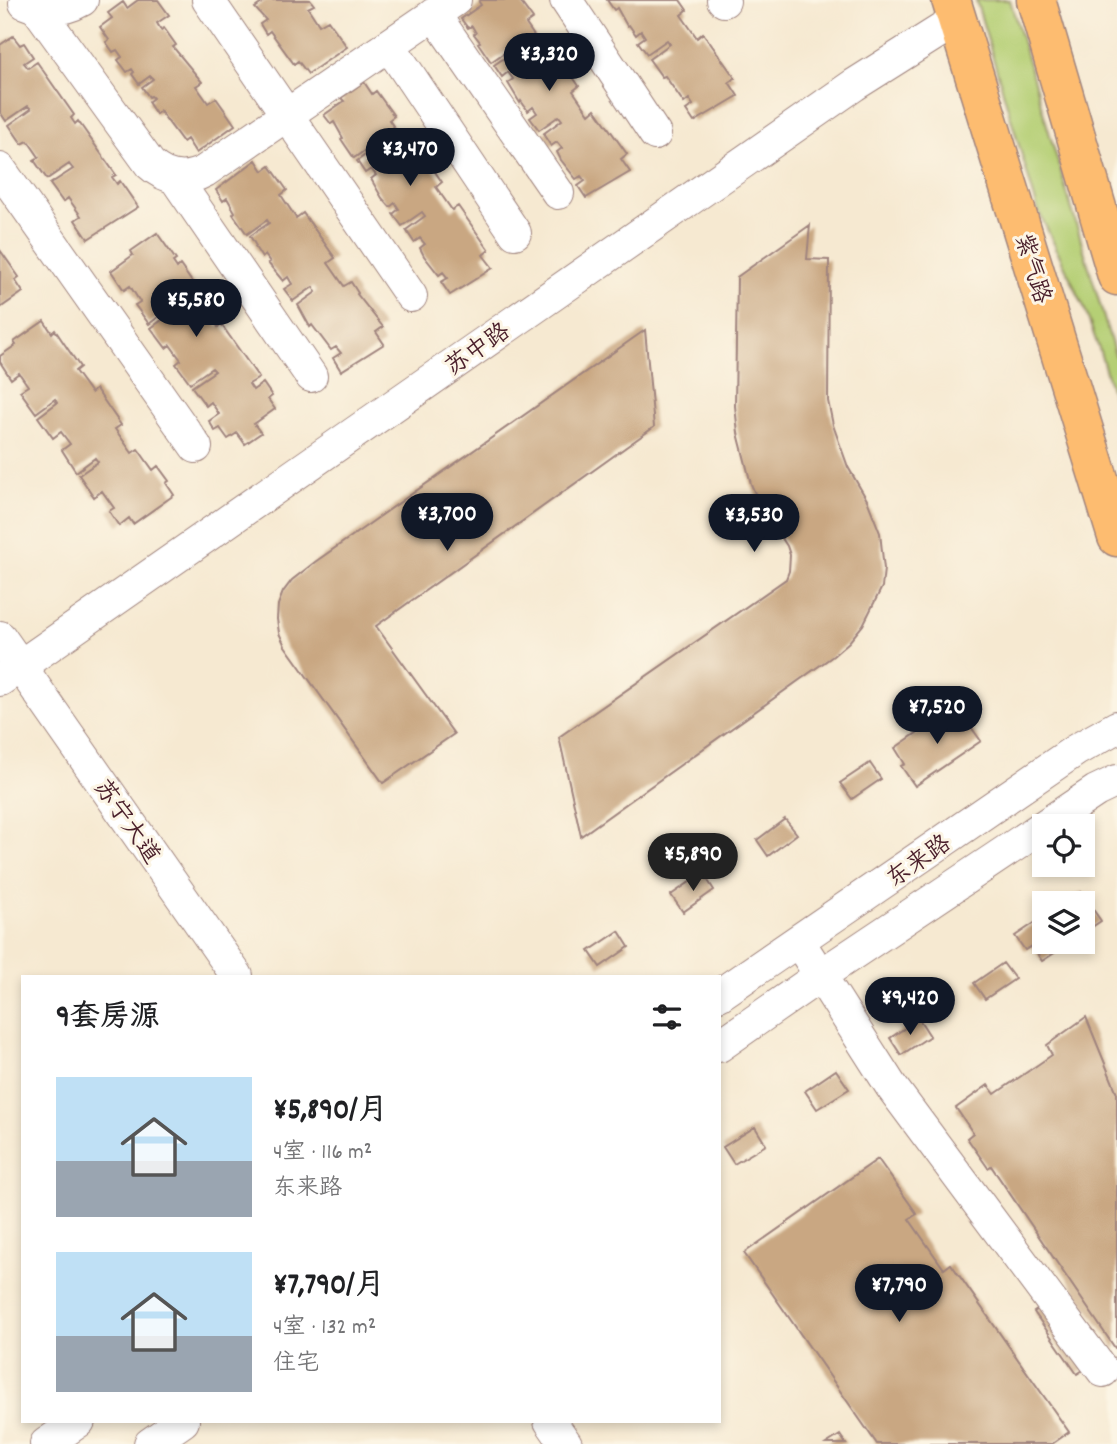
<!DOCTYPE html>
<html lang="zh">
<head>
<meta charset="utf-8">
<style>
	:root { --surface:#fff; --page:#f2f2f2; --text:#202124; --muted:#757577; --accent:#111827 }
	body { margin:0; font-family:Dekko,"LXGW WenKai TC",sans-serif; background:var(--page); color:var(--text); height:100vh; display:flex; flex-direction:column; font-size:26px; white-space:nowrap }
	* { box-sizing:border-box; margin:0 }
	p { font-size:23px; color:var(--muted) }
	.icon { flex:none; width:38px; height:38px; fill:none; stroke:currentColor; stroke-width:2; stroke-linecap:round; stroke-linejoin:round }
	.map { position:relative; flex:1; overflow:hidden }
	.side { position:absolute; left:21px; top:975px; width:700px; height:448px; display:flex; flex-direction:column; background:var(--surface); border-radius:0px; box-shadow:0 4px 10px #0003 }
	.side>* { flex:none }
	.controls { position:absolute; left:1032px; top:814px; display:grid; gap:14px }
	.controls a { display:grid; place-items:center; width:63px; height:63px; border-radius:0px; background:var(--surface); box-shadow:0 4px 10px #0003; font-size:35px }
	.price { position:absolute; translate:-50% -60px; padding:0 16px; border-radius:24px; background:var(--accent); color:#fff; font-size:23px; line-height:46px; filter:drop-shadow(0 2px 4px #0008) }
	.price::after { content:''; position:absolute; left:50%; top:42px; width:21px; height:16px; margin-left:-10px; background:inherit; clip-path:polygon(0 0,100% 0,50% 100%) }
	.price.current { background:#222; color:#fff }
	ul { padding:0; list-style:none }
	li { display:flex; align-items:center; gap:21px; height:175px; padding:0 35px }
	li span { display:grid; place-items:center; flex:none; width:196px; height:140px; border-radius:0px; color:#555 }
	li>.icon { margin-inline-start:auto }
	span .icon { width:84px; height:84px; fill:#fffc; stroke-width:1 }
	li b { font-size:30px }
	h2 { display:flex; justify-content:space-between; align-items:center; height:84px; padding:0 35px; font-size:30px }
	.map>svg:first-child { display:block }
	.green { fill:#b5cf74; stroke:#807750; stroke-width:2 }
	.building { fill:#c9a782 }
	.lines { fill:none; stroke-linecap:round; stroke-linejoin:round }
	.minor-casing { stroke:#a0847e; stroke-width:34 }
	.major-casing { stroke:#a0847e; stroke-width:41 }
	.minor { stroke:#fff; stroke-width:32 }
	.major { stroke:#fdbc6f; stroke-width:38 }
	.labels { text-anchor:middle; stroke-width:6; stroke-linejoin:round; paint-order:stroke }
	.street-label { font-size:24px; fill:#4a1f2b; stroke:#fcf5e5 }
</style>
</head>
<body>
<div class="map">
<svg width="1117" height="1444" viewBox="0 0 1117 1444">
	<rect width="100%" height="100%" fill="#fcf5e5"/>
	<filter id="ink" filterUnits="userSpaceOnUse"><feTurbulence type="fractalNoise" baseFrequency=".0143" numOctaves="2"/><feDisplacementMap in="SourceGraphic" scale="14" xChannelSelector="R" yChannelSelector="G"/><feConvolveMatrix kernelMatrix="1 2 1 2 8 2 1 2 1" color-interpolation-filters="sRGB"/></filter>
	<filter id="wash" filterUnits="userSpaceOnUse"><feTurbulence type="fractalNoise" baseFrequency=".00686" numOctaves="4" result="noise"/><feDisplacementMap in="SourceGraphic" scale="28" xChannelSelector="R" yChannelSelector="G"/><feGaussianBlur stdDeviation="1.57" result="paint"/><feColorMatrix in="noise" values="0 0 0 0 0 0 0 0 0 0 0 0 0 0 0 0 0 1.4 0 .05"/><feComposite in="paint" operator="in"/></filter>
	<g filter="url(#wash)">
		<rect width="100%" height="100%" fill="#f6e9d1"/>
		<path class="green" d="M976,0H1010L1117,362V409L1100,352L1084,307L1038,210Z"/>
		<g id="blocks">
			<path class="building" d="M138,0H158L169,15L157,23L161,30L164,28L176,45L173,47L202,82L196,86L208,103L216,98L235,125L196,153L187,139L183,142L160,111L156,114L148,102L153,98L151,96L149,97L142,87L153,79L150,76L139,84L132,74L134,72L132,69L127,72L118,60L122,57L117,50L113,52L106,42L109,40L100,27L112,18L108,13L123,2L127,8Z
				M266,0H310L314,5L308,8L319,25L328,20L347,47L308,74L298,61L294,64L270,31L266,34L260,24L266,20L255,8Z
				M481,0H519L533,19L526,24L541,46L548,41L579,86L573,91L589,114L595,109L627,154L621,159L630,172L586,198L578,186L585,181L581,176L576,179L561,160L557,152L562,148L557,142L551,146L543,134L562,120L559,116L539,130L530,118L537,113L533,107L528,111L521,101L520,103L508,83L513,79L508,72L502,77L494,65L513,52L511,48L491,62L478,43L480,42L474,34L476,33L472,26L468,28L461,19L481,5L479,2Z
				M607,0H680L687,10L681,15L697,38L703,33L735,78L729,82L738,96L694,122L686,110L693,105L689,99L684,103L665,76L662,77L649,59L670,44L667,40L647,54L638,42L645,37L641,31L636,35L629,25L627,26L617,8L614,10Z
				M13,36L20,45L24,43L33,57L24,63L28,68L37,62L74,115L71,118L75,124L78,121L116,175L112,177L117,184L120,181L138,207L88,239L75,220L81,216L68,198L63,202L50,184L73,169L69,164L47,179L34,160L39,157L28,141L22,144L9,125L31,109L28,106L6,121L0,112V45Z
				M364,82L372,94L376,91L394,116L389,120L404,142L411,137L442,182L436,187L452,210L458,206L489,250L483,255L493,268L450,295L441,282L448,278L443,272L439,275L424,256L420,248L425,244L420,238L414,242L406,230L425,216L422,212L402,226L393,214L399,209L395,203L390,207L382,198L371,179L376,175L371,169L365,173L357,161L376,147L374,144L354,158L341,139L343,138L334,122L331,124L324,115L344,101L341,98Z
				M256,160L263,171L270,166L287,190L281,195L296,218L303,213L335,258L328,263L344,286L351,282L358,293L357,294L383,327L376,332L384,344L341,371L333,358L341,353L336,347L331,350L312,325L310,327L298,305L316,292L313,287L293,301L284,289L292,284L288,277L283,281L268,263L270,262L265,255L262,258L255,247L256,246L250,236L269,223L267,220L247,234L233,214L235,212L227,198L223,201L216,190Z
				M810,225L807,259L829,260L828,401L833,425L848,467L867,500L880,533L884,569L882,587L863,625L849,642L833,656L581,836L559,737L786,579L789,571L790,555L787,546L759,503L751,484L738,433L735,406L737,277Z
				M157,233L176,260L173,262L177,268L180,265L218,319L215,322L218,327L221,324L259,378L249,384L253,390L263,383L272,396L268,399L275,409L254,424L261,433L245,444L237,433L228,439L220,428L215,431L209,421L219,414L211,402L206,406L192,387L215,371L212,368L190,383L176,364L181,360L170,345L166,348L151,328L173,312L170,308L149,324L135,305L140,302L130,286L124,290L111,271L133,255L131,251Z
				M0,250L19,277L15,280L23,292L0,308Z
				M44,321L52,333L55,330L80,367L75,371L91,393L96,389L121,425L115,429L132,453L138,449L153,470L158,466L169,481L166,483L174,495L133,524L129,518L119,526L109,511L114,508L102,491L94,497L79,475L98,462L95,458L76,472L62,450L70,444L61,432L53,438L38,417L57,403L55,399L36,413L20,391L28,386L19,373L11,379L0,362V356L16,345L14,342Z
				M645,330L654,427L376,626L454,734L383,783L285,646L279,633L277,619L278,605L283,592L292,580L315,562Z
				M956,706L981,741L915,786L901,766L905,764L895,748Z
				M870,763L881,779L852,799L840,783Z
				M785,819L797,834L768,856L757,840Z
				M703,873L714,890L683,912L671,895Z
				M1081,892L1101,921L1083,933V903H1065Z
				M1045,916V942H1071L1042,961L1032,946L1025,950L1015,936Z
				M619,931L629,947L600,967L589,951Z
				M1003,963L1015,979L985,999L974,983Z
				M1086,1017L1117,1093V1347L1115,1348L991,1166L988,1168L967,1138L973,1133L956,1108L988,1085L995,1094L1052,1055L1047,1045Z
				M919,1019L930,1036L901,1055L890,1038Z
				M836,1070L849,1089L817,1109L805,1091Z
				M755,1127L766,1145L734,1164L723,1147Z
				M878,1159L917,1214L909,1219L944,1269L951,1264L1069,1432L1052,1444H877L744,1253Z
				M1046,1304L1088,1367L1077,1374L1034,1312Z
				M840,1435L846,1444H826Z"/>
		</g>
	</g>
	<g filter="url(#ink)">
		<use href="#blocks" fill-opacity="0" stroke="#a0847e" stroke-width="2"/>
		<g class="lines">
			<defs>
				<path id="minor" d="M208,0L411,296
					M566,0L655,134
					M723,0L724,1
					M25,3C44,11 63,11 82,0
					M37,8L150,164C166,179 185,182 205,171L455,0
					M434,14L558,193
					M389,45L515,233
					M0,169L196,447
					M175,178L311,376
					M0,637L237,976
					M0,680L854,85L957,20
					M799,942L891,1086L1103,1371
					M719,995L1076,750L1117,727
					M719,1046L821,975L1096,791L1117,781
					M550,1421L566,1444
					M46,1444L79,1421
					M150,1444L183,1421"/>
				<path id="major" d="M951,0L1117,537
					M1036,0L1117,276"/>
			</defs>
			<use href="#minor" class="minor-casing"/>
			<use href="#major" class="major-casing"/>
			<use href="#minor" class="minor"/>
			<use href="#major" class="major"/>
		</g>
	</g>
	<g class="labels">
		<g class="street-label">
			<text transform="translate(1034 268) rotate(73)" y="8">紫气路</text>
			<text transform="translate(477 348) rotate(-35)" y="8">苏中路</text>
			<text transform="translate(128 821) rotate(55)" y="8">苏宁大道</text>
			<text transform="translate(918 860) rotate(-35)" y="8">东来路</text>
		</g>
	</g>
</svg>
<div class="controls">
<a><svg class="icon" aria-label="locate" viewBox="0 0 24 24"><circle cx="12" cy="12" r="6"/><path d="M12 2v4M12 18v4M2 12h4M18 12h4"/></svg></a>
<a><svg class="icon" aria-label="layers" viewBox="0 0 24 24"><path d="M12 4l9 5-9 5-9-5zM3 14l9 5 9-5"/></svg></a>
</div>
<b class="price" style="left:549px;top:93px">¥3,320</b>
<b class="price" style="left:410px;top:188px">¥3,470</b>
<b class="price" style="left:196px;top:339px">¥5,580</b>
<b class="price" style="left:447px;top:553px">¥3,700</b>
<b class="price" style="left:754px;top:554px">¥3,530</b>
<b class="price" style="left:937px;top:746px">¥7,520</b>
<b class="price current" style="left:693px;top:893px">¥5,890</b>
<b class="price" style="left:910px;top:1037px">¥9,420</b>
<b class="price" style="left:899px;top:1324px">¥7,790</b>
<section class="side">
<h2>9套房源<svg class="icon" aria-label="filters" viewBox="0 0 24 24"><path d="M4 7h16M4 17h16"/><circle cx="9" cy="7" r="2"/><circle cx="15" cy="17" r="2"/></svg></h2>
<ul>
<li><span style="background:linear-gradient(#bfe0f5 60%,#9aa5b1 0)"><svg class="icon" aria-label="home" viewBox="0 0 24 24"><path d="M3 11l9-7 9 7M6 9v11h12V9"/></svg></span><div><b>¥5,890/月</b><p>4室 · 116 m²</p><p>东来路</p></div></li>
<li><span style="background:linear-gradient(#bfe0f5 60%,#9aa5b1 0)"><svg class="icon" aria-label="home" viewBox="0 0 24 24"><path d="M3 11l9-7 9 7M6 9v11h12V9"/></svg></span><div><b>¥7,790/月</b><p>4室 · 132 m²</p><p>住宅</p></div></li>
</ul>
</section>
</div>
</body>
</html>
